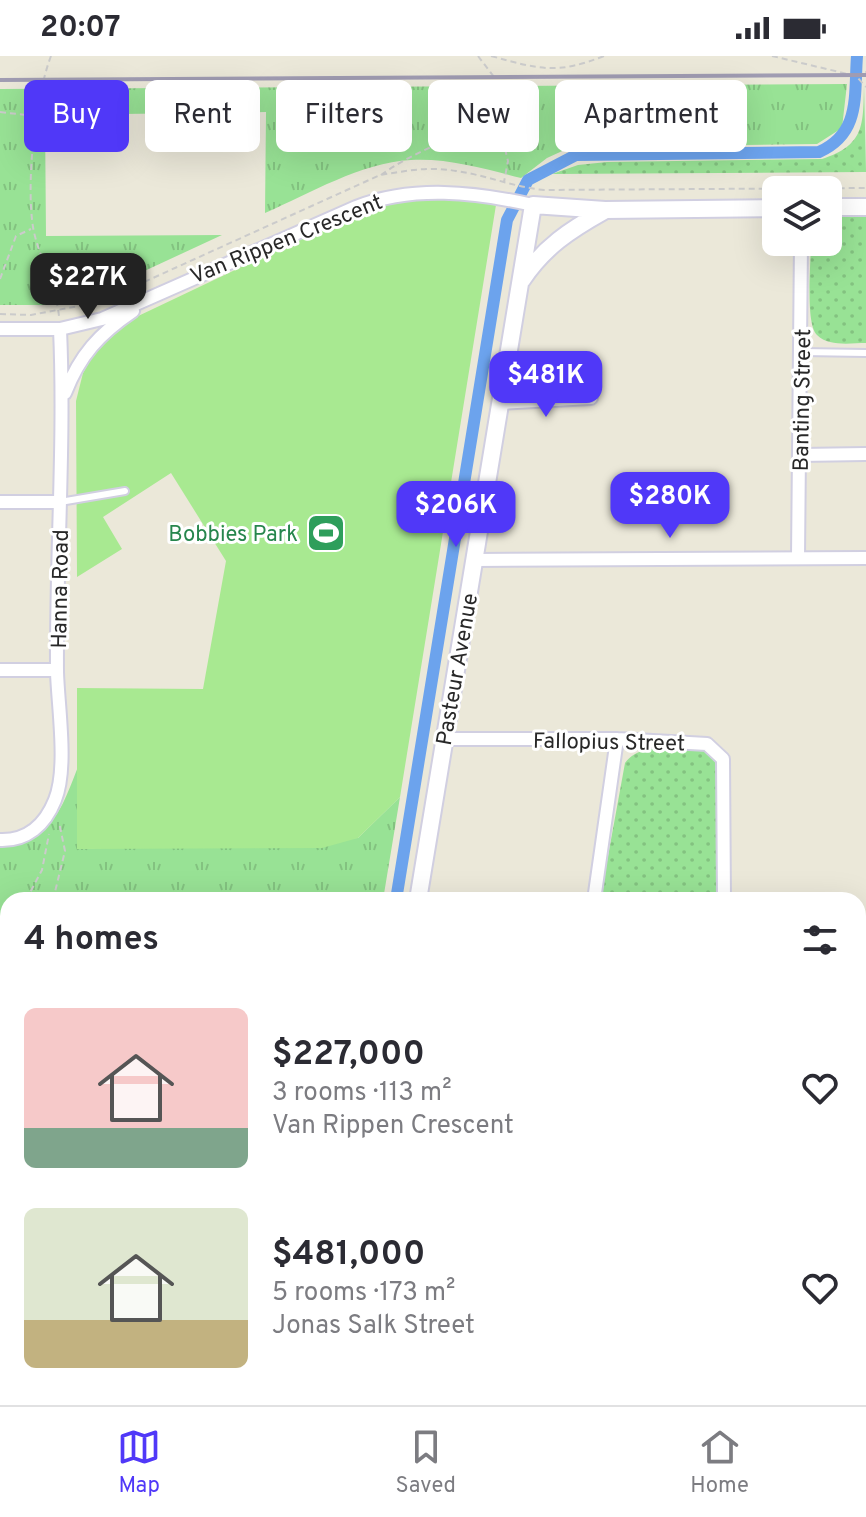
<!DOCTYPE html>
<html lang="en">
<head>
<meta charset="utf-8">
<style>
	:root { --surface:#fff; --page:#f2f2f3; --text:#2b2b33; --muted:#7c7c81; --line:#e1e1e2; --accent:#5038f8 }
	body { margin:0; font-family:Overpass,sans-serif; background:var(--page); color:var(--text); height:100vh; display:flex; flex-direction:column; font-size:30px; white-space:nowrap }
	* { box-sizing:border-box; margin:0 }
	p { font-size:26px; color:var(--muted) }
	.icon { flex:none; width:44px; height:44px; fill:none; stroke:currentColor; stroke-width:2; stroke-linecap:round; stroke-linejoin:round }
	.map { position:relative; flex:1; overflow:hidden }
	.sheet { position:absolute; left:0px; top:836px; width:866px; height:514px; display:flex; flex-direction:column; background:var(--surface); border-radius:24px 24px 0 0; box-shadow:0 8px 32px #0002 }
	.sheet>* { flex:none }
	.hud { position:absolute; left:24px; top:24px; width:818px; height:72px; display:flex; gap:16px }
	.fabs { position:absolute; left:762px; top:120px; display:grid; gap:16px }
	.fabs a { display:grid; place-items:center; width:80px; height:80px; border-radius:12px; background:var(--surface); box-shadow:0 8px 32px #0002; font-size:40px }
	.price { position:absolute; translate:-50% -68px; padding:0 18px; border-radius:16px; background:var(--accent); color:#fff; font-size:26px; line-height:52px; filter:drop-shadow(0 2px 4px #0008) }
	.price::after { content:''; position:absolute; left:50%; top:48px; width:24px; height:18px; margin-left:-12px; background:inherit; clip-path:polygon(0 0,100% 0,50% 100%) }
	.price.active { background:#222; color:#fff }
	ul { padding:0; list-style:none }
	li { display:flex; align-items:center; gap:24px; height:200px; padding:0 24px }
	li span { display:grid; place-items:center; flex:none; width:224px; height:160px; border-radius:12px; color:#555 }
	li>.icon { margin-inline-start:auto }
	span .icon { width:96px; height:96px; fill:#fffc; stroke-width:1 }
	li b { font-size:34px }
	h2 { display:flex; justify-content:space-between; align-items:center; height:96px; padding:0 24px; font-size:34px }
	.tag { padding:0 28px; border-radius:12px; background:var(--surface); box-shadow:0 8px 32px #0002; font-size:28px; line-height:72px }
	.tag.active { background:var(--accent); color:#fff }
	.status { display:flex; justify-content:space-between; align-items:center; height:56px; padding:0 40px; background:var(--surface); direction:ltr }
	.status svg { height:22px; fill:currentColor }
	.tabs { display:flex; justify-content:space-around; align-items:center; height:112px; border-top:2px solid var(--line); background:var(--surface); font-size:22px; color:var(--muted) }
	.tabs a { display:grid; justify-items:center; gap:4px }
	.tabs .active { color:var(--accent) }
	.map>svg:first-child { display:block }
	.grass { fill:url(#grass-tufts) }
	.park { fill:url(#park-dots) }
	.pitch { fill:#a8e991 }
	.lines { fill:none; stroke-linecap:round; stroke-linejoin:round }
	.canal { stroke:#6ca3ed; stroke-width:12 }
	.service-casing { stroke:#d1cfe1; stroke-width:10 }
	.minor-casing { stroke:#d1cfe1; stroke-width:16 }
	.tertiary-casing { stroke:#d1cfe1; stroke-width:20 }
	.path { stroke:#cbcbcb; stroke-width:2; stroke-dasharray:6 4; stroke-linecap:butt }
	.service { stroke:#fff; stroke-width:6 }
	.minor { stroke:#fff; stroke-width:12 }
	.tertiary { stroke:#fff; stroke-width:16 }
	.rail { stroke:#a09cb2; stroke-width:4 }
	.labels { text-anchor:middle; stroke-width:6; stroke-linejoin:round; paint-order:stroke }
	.street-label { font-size:22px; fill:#282828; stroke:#fff }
	.leisure-label { font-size:22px; fill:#27864d; stroke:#fff; text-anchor:end }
</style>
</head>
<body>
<div class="status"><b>20:07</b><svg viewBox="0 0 49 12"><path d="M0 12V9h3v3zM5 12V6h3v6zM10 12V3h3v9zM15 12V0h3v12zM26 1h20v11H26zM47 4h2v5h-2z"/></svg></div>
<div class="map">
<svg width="866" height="1349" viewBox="0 0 866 1349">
	<defs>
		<pattern id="grass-tufts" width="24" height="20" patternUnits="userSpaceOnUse" patternTransform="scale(2)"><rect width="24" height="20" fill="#98e295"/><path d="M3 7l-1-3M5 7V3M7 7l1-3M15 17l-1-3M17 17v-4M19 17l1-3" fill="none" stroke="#83c280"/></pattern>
		<pattern id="park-dots" width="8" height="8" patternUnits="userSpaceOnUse" patternTransform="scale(2)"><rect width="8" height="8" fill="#98e295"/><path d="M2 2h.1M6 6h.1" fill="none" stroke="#83c280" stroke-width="1.8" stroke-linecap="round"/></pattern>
	</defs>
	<rect width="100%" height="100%" fill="#ebe8d9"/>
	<path class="grass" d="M847,28L842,72L817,88L571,91L547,102L521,122C485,113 449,102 411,104C360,107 311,137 265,157L266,56L45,59L46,180L222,179L84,243L58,249H0V33Z
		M78,711L77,793L358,782L400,741L383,844H8V1342H304L303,1349H0V789C56,775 58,761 78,711Z"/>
	<path class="park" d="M864,29L866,116L552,118L578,109L607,106L822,103C865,89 863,69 864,29Z
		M866,160V287C851,287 829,291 817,279C805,267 811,205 811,186H828V165L836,161Z
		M703,691L719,706L721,844H600L625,707C641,685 678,692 703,691Z
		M858,1285L866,1298L861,1349H601L602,1342H858Z"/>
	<path class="pitch" d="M406,140H451L496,149L400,741L358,782L322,792L77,793V632L203,633L226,505L171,417L103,461L122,493L77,521L76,345L83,317L96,294L134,262L367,151Z"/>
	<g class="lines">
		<path class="canal" d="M396,844L507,164L528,124L576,99L819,96C861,77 854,40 857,0
			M314,1349L315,1342"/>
		<defs>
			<path id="service" d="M802,296L866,297
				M60,446L125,435"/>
			<path id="minor" d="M0,273H60L102,263L356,151C413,129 475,136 533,149
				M65,337C80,299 99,278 133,255
				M499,347L591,342
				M800,399L866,398
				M0,446H60
				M798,501L801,186
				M474,504L866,502
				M0,614H57
				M444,683H617L707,688L723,703L724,844
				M0,784C27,785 45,769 55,744C68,712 58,651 57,616C56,502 65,387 60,273
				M594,844L617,683
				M858,1097H866
				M858,1271H866
				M509,1349L510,1342"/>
			<path id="tertiary" d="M828,151H866
				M522,224C544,191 570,174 604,155
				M418,844L533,149L605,154L776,152
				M336,1349L337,1342"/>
		</defs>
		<use href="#service" class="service-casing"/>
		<use href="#minor" class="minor-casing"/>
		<use href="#tertiary" class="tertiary-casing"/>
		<path class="path" d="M51,0C35,42 26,126 33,171C38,200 55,226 59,260
			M478,0L494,21L500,41L499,68L508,105L504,126
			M491,0C539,13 556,19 604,0
			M772,0L856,20L866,31
			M856,20L866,16
			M0,56L35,60
			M381,119C417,93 461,81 499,57
			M0,223L16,180L31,173
			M0,258L31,259L100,246L380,119C405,115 430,110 456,115C486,119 513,131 544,134L866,132
			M26,844L42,814L49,778
			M53,844L65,795L59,766
			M0,891L8,876
			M0,997L8,967"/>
		<use href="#service" class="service"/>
		<use href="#minor" class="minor"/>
		<use href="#tertiary" class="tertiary"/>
		<path class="rail" d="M0,24L866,19"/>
	</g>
	<defs>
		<symbol id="stadium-square" viewBox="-11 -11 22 22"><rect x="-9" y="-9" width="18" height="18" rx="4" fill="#2e9e5b" stroke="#fff"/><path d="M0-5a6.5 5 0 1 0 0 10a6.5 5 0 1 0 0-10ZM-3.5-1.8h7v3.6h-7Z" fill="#fff"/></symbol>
	</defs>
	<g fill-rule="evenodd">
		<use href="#stadium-square" x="304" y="455" width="44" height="44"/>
	</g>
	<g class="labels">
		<g class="street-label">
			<text transform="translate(286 182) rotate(-22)" y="8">Van Rippen Crescent</text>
			<text transform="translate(801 344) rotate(-89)" y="8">Banting Street</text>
			<text transform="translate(59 533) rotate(-89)" y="8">Hanna Road</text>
			<text transform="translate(456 613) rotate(-80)" y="8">Pasteur Avenue</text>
			<text transform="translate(609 685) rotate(1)" y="8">Fallopius Street</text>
		</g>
		<g class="leisure-label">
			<text x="298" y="485">Bobbies Park</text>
		</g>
	</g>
</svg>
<div class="fabs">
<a><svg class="icon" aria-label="layers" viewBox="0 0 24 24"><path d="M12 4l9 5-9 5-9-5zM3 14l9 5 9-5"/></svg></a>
</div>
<b class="price active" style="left:88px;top:265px">$227K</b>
<b class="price" style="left:546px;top:363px">$481K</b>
<b class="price" style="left:670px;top:484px">$280K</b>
<b class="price" style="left:456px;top:493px">$206K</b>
<div class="hud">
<a class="tag active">Buy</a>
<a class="tag">Rent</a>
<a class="tag">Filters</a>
<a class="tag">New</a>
<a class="tag">Apartment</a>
</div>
<section class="sheet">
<h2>4 homes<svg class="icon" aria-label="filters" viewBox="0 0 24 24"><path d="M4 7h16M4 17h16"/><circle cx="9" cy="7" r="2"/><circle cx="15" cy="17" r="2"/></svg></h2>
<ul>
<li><span style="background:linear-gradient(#f6c9c9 75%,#7fa58c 0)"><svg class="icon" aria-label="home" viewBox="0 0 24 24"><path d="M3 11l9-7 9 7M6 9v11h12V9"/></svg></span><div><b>$227,000</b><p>3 rooms · 113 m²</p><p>Van Rippen Crescent</p></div><svg class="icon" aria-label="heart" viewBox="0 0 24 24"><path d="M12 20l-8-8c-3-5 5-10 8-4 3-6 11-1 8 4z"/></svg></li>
<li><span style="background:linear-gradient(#dfe7d0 70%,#c2b280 0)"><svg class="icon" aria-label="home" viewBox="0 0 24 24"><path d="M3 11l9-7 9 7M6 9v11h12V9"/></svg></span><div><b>$481,000</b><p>5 rooms · 173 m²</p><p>Jonas Salk Street</p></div><svg class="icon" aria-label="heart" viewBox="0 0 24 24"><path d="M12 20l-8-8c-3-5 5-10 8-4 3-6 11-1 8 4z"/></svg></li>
</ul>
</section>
</div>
<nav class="tabs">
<a class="active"><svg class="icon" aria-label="map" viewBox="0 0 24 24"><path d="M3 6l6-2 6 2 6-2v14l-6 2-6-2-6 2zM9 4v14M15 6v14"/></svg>Map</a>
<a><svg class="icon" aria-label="saved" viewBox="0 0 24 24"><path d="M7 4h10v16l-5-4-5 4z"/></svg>Saved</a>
<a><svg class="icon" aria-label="home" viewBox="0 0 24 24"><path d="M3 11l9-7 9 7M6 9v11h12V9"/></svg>Home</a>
</nav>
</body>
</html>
